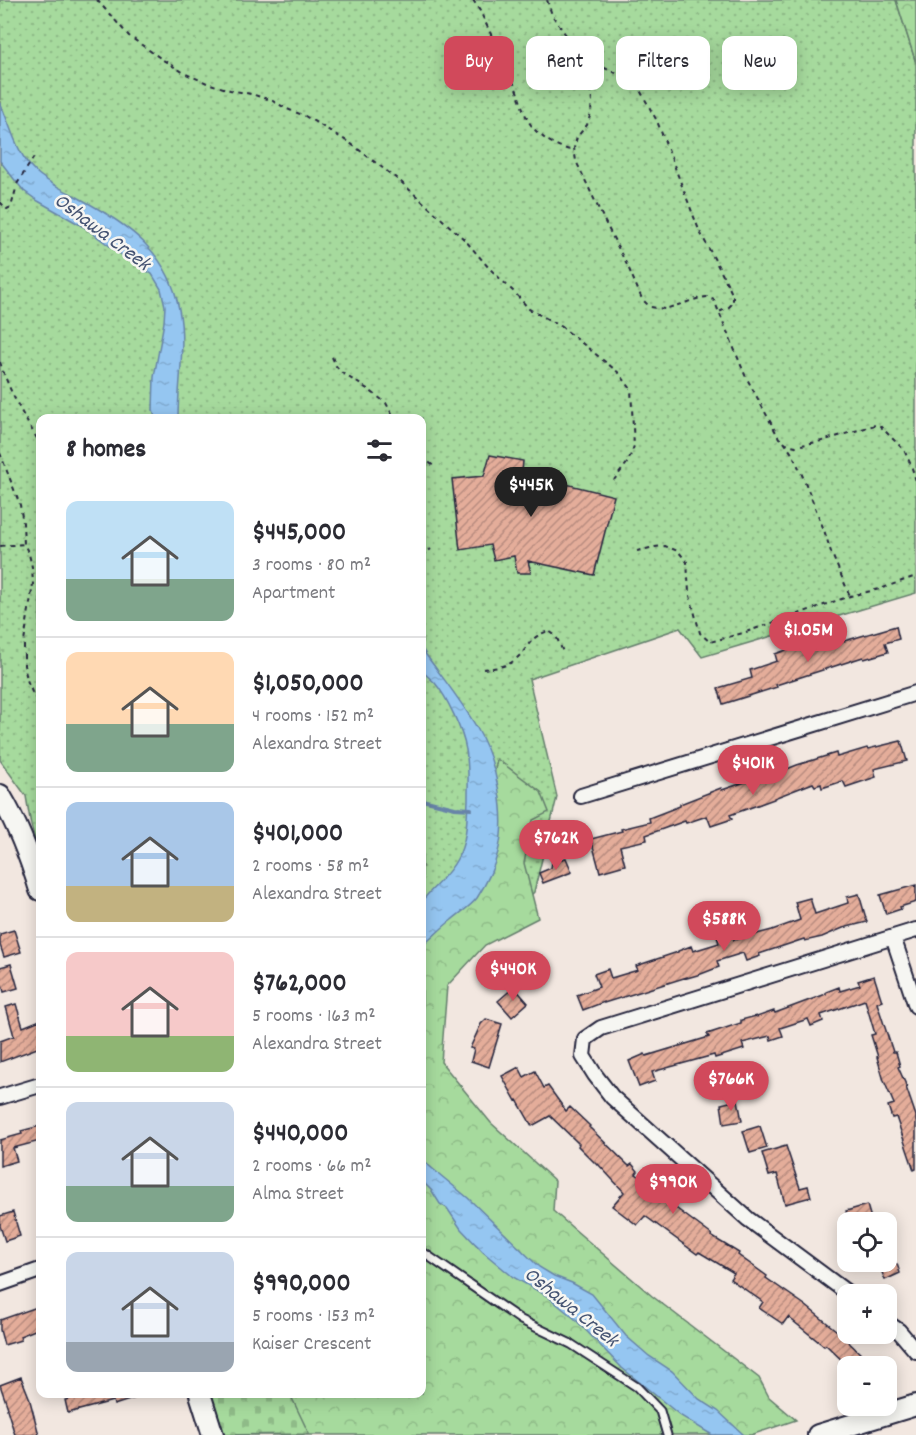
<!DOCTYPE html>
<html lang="en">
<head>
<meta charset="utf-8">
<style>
	:root { --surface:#fff; --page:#f7f7f7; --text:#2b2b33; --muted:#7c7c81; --line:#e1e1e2; --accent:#d1495b }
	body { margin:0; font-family:Dekko,sans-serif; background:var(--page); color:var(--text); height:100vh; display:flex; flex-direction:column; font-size:22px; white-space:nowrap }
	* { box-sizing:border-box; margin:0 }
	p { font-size:20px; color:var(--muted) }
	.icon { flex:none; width:33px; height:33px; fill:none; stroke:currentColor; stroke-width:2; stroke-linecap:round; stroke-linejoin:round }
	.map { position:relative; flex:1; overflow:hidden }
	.drawer { position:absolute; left:36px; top:414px; width:390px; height:984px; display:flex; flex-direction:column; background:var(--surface); border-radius:12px; box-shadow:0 3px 15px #0003 }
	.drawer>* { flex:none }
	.banner { position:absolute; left:444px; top:36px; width:381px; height:54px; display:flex; gap:12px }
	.fabs { position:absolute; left:837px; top:1212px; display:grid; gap:12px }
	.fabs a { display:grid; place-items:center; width:60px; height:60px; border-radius:12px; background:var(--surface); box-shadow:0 3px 15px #0003; font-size:30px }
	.price { position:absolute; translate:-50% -51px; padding:0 14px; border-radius:21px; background:var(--accent); color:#fff; font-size:20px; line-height:39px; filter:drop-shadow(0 2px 3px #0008) }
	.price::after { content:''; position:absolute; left:50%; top:36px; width:18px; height:14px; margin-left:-9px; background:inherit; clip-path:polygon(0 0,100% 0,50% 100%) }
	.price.on { background:#222; color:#fff }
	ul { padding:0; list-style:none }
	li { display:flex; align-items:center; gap:18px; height:150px; padding:0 30px }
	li+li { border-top:2px solid var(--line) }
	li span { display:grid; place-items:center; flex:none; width:168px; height:120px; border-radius:12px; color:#555 }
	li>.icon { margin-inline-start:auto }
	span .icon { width:72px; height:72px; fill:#fffc; stroke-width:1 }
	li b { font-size:26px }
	h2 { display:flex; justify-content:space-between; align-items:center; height:72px; padding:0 30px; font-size:26px }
	.pill { padding:0 21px; border-radius:12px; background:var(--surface); box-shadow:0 3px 15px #0003; font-size:21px; line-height:54px }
	.pill.on { background:var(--accent); color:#fff }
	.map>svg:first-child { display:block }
	.grass { fill:url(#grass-dots); stroke:#647e6c; stroke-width:1.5 }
	.forest { fill:url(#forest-crowns); stroke:#647e6c; stroke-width:1.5 }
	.cemetery { fill:url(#cemetery-stones); stroke:#647e6c; stroke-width:1.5 }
	.water { fill:url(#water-ripples); stroke:#6784a8; stroke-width:1.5 }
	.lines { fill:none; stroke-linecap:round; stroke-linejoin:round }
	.stream { stroke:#6784a8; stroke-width:4 }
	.building { fill:url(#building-hatch); stroke:#22223b; stroke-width:1.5 }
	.lane-casing { stroke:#22223b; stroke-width:11 }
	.street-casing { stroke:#22223b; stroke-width:18 }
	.secondary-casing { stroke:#22223b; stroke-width:24 }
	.path { stroke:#22223b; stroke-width:2; stroke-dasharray:4.5 4.5; stroke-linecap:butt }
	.lane { stroke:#f6f6f2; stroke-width:7 }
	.street { stroke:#f6f6f2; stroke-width:14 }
	.secondary { stroke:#f6f6f2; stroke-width:20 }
	.labels { text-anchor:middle; stroke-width:5; stroke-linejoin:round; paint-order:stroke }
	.water-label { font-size:21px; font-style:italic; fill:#445372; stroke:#f6f6f2 }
</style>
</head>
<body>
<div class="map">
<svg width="916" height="1435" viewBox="0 0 916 1435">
	<defs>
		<pattern id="grass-dots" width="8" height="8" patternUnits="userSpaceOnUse" patternTransform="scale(1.5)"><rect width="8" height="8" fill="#a6da9d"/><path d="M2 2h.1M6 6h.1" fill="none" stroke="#8fbb88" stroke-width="1.8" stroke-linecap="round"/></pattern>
		<pattern id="forest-crowns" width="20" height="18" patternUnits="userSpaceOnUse" patternTransform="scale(1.5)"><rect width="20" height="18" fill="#a6da9d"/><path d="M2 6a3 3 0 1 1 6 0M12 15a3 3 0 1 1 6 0" fill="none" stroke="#8fbb88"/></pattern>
		<pattern id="cemetery-stones" width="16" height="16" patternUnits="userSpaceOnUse" patternTransform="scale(1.5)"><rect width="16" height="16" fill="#a6da9d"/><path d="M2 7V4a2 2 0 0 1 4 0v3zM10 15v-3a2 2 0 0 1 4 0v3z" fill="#8fbb88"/></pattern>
		<pattern id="water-ripples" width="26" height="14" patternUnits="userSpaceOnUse" patternTransform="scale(1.5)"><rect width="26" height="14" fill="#95c6f1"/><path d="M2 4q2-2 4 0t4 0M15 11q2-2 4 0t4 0" fill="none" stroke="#80aad0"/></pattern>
		<pattern id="building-hatch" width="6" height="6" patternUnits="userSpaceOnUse" patternTransform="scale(1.5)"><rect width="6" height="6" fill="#e4ad9a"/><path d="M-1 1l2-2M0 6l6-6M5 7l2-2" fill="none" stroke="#b88c7f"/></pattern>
	</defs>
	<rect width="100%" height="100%" fill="#f2e7e0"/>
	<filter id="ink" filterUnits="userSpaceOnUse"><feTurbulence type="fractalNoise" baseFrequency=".0167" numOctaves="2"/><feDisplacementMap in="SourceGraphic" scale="12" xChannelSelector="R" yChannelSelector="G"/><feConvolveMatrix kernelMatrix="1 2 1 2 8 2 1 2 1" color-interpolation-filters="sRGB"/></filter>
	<g filter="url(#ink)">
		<path class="grass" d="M0,0H896L916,63V593L702,657L680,628L529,679L557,797L534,892L449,976L422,1050V418H40V858L31,825L26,796L0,760Z"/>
		<path class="forest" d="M896,0H916V63Z
			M497,759L541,792L549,812L533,820L524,863L538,918L485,945L447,986L441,1062L491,1123L555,1181L553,1211L652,1296L759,1378L769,1397L796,1420L751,1435H228L214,1394H422V907L478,855Z"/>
		<path class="cemetery" d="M198,1394H290L309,1434L211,1435Z"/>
		<path class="water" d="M0,103C11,126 16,154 36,172C48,183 64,190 79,198C127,224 168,251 179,309C186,345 178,382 178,418H155L153,410L154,377L164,322L165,306L161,289L152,274L123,256L84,227L38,201L24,191L14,179L0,161Z
			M422,649C440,675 461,700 477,728C496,761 508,815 498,852C494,868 486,884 477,898C470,907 461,912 453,919C442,927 433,937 422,946V901C433,887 449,875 457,859C467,841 467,820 468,800C468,783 469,766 466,750C463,731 447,697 435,683C431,679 426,675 422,671Z
			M422,1160L468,1198L539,1267L554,1276L572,1283L592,1294L626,1336L649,1356L672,1371L699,1399L718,1411L744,1435H712L681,1416L622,1368L575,1319L547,1296L513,1277L483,1252L461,1229L447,1208L440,1204L432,1191L422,1181Z"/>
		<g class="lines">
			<path class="stream" d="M422,800L455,808L471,809"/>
		</g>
		<path class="building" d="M490,455L523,461L522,473L614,496L594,575L528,561L531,573H517L514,556L494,560L490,545L460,550L452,479L484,476Z
			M896,626L899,639L885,643L888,652L864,659L863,657L776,685L777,687L723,704L718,688L752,678L750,670L777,661L775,654L804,644L806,652Z
			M901,741L907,761L874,769L876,777L846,787L843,781L822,788L821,784L815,786L813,783L774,798V799L730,815L732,819L711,826L707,816L686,823L685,821L646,835L647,840L620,846L625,865L600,872L591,839L622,831L621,829L650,822L649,818L680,806V804L721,788L722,790L766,775L767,777L797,765L836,753L837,757L867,748L868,749Z
			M566,858L572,872L543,883L539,873L551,868L552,862Z
			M916,885V902L900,907L901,909L886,914L880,895Z
			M859,894L867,922L843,928L822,937L805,941L804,939L759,954L760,956L746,961L743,953L717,961L719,967L701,974L687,978V977L604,1003V1002L583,1010L577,995L599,987L594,974L608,969L611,978L638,970L636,966L678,952V951L691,946L693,951L719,943L715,931L730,926L734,940L772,930L800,920L795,902L810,898L815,914L848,903L847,897Z
			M14,930L21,952L4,957L0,945V934Z
			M11,964L18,988L4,992L2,985H0V967Z
			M874,976L882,1001L877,1003L893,1052H896L900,1066L898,1067L907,1087H906L916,1116V1169L914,1170L896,1117L892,1118L888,1106L894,1104L884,1081L877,1057H878L871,1035L875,1034L865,1000L821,1015L823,1021L811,1026L808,1019L780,1028L783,1036L771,1040L770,1036L742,1043L744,1049L715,1058L714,1055L652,1072L655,1081L639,1087L629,1061L645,1054L646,1056L709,1037L707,1034L741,1023V1020L756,1016L757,1017L774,1011L775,1013L826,994V992L839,987L840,991L860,985L858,981Z
			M514,987L528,1003L512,1017L498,1001Z
			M16,1004L23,1027L40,1020V1047L0,1062V1041L14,1036L6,1007Z
			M486,1019L502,1024L489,1067L471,1061L474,1049L470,1048L481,1024Z
			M519,1067L524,1077L535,1071L544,1088L548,1086L566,1111L570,1107L590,1126L589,1127L629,1166L632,1164L638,1171L636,1174L649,1183L662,1196L661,1197L712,1235L711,1236L739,1253L738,1255L767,1276L766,1278L805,1305L837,1331L866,1359L859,1366H848L826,1345L824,1346L788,1317L783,1324L759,1308L763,1302L730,1279L734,1273L699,1252L697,1254L645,1216L637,1225L612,1206L624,1192L598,1164L597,1165L578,1146L579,1144L550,1116L532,1126L517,1100L516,1101L502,1076Z
			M738,1100L742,1121L724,1124L721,1104Z
			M40,1126V1141L13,1148L17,1161L0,1166V1140L22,1134L21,1131Z
			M760,1126L767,1148L750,1153L743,1131Z
			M786,1146L800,1188L808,1186L811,1197L785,1204L777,1174L769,1176L762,1153Z
			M867,1205L872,1222H849L846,1211Z
			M13,1212L20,1236L5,1241L0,1226V1216Z
			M878,1262H890L891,1266L897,1264L900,1273L885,1280Z
			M40,1306V1328L20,1336L21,1340L4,1345L0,1330V1320Z
			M21,1377L29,1397L39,1435H15L7,1409L8,1408L0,1385Z
			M88,1394H142V1396L114,1405L113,1401L68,1413L65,1400Z"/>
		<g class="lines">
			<defs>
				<path id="lane" d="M424,1253L521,1320L571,1344L637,1387L660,1411L667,1435"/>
				<path id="street" d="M581,796L916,693
					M893,937L916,1006
					M0,1097L40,1085
					M0,1284L40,1270
					M849,1294L748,1219L612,1097L595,1075L583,1056L585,1039L601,1028L916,930
					M886,1322L899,1331L916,1351"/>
				<path id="secondary" d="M0,795C18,825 30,857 40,890
					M200,1394L213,1435
					M818,1435L916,1405"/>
			</defs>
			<use href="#lane" class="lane-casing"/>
			<use href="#street" class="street-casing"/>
			<use href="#secondary" class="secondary-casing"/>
			<path class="path" d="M97,0L129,36L163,60L186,74L207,83L230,90L251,94L271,100L287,109L305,116L350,143L401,182L465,240L489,268L515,293L529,309L562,327L619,373L631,389L634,446L628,462L614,480
				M473,0L480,11C492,37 506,64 517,91C521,102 524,115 531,125C541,139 557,147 574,151
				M547,0L552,15L575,48L582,64L592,97L591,113L587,125L577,137L574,148L576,161L605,222L629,269L642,299L650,307L665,309L700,298L707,297L714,300L745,375L779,438L786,444L796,446L822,441L875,425L880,426L904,450L911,465L916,481
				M579,57L630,79L641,92L657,121L699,230L728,285L733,296V303L728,308L719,312
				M17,184L34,157
				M0,202L7,209L11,207L16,189
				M332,357L336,366L342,373L369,390L386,403L394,418
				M0,362C9,391 24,418 40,443
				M784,442L793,455L803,477L824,530L831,552L850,596
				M0,453L20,505L23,523L24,544L29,554L32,567L33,584L24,642V665L27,680L32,692L40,705
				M422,457L435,467
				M0,546L24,544
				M637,551L655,547L665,546L678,551L687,562L689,592L700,633L710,642L743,633L850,596L880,589L916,576
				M422,556L424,555L431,549
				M483,669C495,668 507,667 516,659C530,647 528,637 549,631L556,636L564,654"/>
			<use href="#lane" class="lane"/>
			<use href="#street" class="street"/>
			<use href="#secondary" class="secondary"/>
		</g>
	</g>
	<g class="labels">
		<g class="water-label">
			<text transform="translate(103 231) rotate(37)" y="7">Oshawa Creek</text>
			<text transform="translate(572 1306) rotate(39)" y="7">Oshawa Creek</text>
		</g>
	</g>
</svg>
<div class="fabs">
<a><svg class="icon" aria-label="locate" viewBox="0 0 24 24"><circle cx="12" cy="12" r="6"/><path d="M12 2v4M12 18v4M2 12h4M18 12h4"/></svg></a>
<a>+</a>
<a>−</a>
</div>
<b class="price on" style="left:531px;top:518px">$445K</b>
<b class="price" style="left:808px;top:663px">$1.05M</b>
<b class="price" style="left:753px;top:796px">$401K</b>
<b class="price" style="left:556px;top:871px">$762K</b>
<b class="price" style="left:724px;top:952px">$588K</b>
<b class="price" style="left:513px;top:1002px">$440K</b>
<b class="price" style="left:731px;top:1112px">$766K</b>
<b class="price" style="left:673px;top:1215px">$990K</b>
<div class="banner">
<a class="pill on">Buy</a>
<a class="pill">Rent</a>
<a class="pill">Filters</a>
<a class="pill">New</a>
</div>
<section class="drawer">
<h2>8 homes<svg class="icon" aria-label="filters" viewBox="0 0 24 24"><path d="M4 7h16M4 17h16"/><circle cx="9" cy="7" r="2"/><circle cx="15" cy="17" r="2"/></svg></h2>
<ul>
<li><span style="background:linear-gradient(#bfe0f5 65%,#7fa58c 0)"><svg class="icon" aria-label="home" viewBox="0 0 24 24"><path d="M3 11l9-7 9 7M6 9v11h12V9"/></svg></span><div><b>$445,000</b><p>3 rooms · 80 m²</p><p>Apartment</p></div></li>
<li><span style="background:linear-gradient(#ffd9b3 60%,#7fa58c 0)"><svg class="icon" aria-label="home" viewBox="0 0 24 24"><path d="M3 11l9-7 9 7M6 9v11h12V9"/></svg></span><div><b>$1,050,000</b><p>4 rooms · 152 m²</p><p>Alexandra Street</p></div></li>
<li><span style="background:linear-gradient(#a9c7e8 70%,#c2b280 0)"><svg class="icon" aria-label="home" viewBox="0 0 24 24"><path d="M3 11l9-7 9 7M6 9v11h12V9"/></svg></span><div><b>$401,000</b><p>2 rooms · 58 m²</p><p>Alexandra Street</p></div></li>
<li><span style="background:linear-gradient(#f6c9c9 70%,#8fb573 0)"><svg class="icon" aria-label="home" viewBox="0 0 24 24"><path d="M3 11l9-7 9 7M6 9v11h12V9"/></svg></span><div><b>$762,000</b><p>5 rooms · 163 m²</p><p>Alexandra Street</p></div></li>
<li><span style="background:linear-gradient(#c9d6e8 70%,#7fa58c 0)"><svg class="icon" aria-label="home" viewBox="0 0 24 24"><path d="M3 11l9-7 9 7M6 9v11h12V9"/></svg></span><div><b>$440,000</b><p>2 rooms · 66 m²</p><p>Alma Street</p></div></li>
<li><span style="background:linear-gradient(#c9d6e8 75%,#9aa5b1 0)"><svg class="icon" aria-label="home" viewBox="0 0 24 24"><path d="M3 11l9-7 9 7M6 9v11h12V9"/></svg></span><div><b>$990,000</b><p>5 rooms · 153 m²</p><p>Kaiser Crescent</p></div></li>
</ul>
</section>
</div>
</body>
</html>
